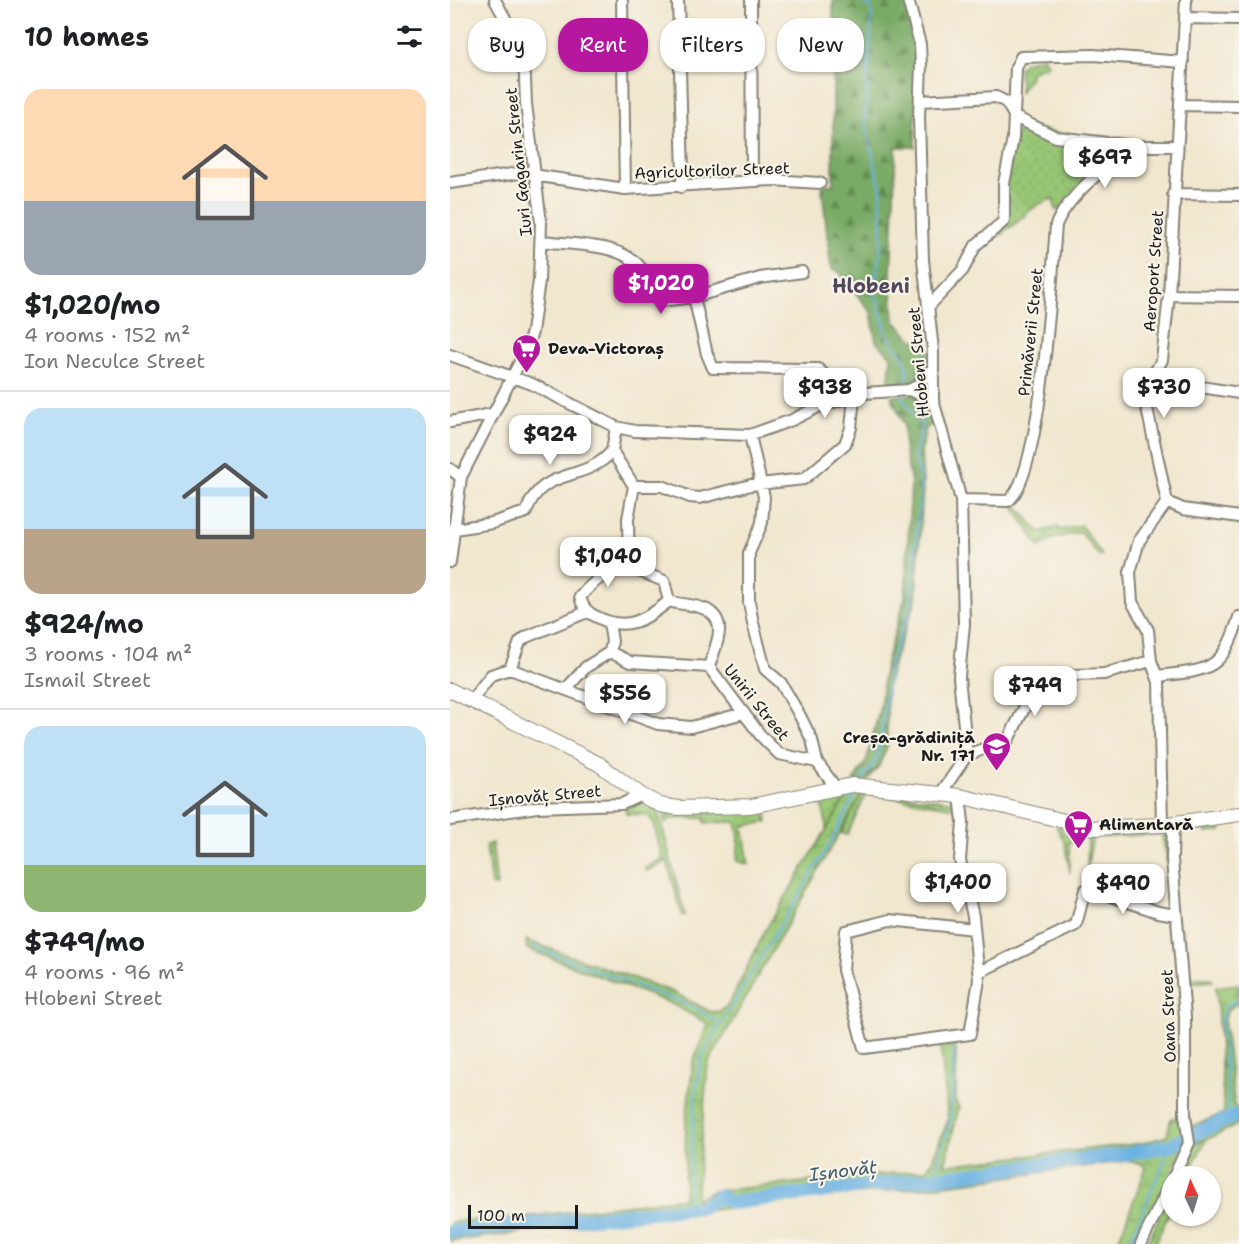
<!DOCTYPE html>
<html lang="en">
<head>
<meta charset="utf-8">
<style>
	:root { --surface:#fff; --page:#f2f2f2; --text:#202124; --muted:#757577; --line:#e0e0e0; --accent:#b5179e }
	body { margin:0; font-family:"Shantell Sans",sans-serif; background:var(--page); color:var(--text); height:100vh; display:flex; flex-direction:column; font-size:22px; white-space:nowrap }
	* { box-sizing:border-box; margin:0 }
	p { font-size:20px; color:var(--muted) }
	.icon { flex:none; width:33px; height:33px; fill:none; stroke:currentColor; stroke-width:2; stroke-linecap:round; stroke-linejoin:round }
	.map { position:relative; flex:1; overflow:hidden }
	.drawer { display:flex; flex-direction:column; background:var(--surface); width:450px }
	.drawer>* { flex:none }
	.hud { position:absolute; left:18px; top:18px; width:570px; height:54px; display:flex; gap:12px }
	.needle { width:39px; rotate:356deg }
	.controls { position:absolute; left:711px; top:1166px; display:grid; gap:12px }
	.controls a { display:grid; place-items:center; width:60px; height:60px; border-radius:50%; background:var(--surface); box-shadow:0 2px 4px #0004; font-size:30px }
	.scale { position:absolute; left:18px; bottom:15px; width:110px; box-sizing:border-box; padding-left:6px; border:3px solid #1c1c1c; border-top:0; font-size:16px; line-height:21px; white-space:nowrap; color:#1c1c1c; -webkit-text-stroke:4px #f7f3e8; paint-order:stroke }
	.price { position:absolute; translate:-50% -51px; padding:0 14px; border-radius:12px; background:#fff; color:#222; font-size:20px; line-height:39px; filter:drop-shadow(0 2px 3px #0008) }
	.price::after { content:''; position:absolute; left:50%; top:36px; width:18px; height:14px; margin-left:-9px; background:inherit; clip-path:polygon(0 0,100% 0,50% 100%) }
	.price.on { background:var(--accent); color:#fff }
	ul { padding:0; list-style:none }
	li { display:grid; align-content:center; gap:12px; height:318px; padding:0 24px }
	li+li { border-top:2px solid var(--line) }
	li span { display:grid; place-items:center; height:186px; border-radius:18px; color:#555 }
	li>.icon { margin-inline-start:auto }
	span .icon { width:108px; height:108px; fill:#fffc; stroke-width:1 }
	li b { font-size:26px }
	h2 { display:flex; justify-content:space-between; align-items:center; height:72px; padding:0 24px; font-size:26px }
	.pill { padding:0 21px; border-radius:24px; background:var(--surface); box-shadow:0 2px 4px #0004; font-size:21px; line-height:54px }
	.pill.on { background:var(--accent); color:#fff }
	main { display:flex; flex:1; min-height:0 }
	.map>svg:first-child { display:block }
	.green { fill:url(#green-dots); stroke:#5a7148; stroke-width:1.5 }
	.forest { fill:url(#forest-firs); stroke:#4b6441; stroke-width:1.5 }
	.wetland { fill:url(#wetland-marsh); stroke:#5a7148; stroke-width:1.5 }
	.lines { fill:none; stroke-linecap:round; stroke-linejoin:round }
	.stream { stroke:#6cb2e2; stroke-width:2 }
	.river { stroke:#6cb2e2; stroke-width:14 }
	.minor-casing { stroke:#868276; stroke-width:14 }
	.major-casing { stroke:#868276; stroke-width:16 }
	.minor { stroke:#fff; stroke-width:10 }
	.major { stroke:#fff; stroke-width:14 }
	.labels { text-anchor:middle; stroke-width:4.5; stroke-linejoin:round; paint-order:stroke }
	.street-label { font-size:16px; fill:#1c1c1c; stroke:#f7f3e8 }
	.poi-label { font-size:16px; font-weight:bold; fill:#1c1c1c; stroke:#f7f3e8; text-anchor:start }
	.water-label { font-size:18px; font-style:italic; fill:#3c586b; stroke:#f7f3e8 }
	.quarter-label { font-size:20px; font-weight:bold; fill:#52485c; stroke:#f7f3e8 }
</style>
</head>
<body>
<main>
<section class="drawer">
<h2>10 homes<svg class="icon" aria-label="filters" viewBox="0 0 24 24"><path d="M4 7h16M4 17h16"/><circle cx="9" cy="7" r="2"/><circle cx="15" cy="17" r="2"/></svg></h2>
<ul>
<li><span style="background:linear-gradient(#ffd9b3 60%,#9aa5b1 0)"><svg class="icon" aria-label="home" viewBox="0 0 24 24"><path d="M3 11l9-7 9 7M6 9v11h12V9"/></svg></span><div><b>$1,020/mo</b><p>4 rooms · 152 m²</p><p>Ion Neculce Street</p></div></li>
<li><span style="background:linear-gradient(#bfe0f5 65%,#b9a48a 0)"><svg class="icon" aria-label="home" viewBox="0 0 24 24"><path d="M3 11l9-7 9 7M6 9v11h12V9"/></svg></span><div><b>$924/mo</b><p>3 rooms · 104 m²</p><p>Ismail Street</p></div></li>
<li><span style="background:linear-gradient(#bfe0f5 75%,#8fb573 0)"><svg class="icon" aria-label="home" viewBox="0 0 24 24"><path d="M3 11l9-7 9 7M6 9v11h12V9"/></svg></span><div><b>$749/mo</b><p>4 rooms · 96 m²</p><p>Hlobeni Street</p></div></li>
</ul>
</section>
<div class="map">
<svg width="789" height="1244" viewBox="0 0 789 1244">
	<defs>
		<pattern id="green-dots" width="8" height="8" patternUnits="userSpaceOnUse" patternTransform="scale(1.5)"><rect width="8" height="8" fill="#98c674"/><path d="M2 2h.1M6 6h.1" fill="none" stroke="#82aa64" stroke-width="1.8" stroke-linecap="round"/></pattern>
		<pattern id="forest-firs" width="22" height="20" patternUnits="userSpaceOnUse" patternTransform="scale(1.5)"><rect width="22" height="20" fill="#7aab66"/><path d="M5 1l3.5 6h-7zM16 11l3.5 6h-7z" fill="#638a53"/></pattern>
		<pattern id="wetland-marsh" width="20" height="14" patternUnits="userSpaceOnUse" patternTransform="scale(1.5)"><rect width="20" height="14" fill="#98c674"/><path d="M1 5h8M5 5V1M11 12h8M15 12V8" fill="none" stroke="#82aa64"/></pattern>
	</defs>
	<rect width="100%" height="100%" fill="#f7f3e8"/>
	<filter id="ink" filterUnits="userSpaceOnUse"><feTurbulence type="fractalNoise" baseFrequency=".0167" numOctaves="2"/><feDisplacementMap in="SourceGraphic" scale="12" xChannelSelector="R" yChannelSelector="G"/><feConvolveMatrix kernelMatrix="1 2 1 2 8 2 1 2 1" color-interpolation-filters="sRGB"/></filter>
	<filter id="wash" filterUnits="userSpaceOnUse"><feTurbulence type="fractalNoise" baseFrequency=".008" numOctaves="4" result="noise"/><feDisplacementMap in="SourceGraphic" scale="24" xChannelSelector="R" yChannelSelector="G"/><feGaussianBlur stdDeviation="1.35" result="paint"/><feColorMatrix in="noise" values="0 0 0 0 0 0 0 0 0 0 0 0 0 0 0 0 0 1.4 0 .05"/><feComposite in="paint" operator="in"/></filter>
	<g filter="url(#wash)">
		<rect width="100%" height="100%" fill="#f1e7cf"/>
		<path class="green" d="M593,57L598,65L583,71L570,93L569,67L575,62Z
			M574,126L676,148L613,207L606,210L603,199C577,205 572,224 555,230L554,234L543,235L556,225L557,181L567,131Z
			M565,503L589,532L608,527L610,530L631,525L652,555L649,556L630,532L605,538L589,547L562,504Z
			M401,789L376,831V822L369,795Z
			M414,790L505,802L506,808L417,793L397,835L391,833Z
			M193,800L208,810L235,915L232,916L217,861L197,871L195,868L212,859L204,824L198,815L176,814L175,806Z
			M316,809L317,822L293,826L299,865L287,861L289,836L286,822L255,823L254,818L221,819L215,824L214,817L220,811Z
			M789,818V823L771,826V831L756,833L755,829L729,833L726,840V829Z
			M606,826L612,827L614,834L628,837V843L619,842L620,873L615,844Z
			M719,830L722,906L719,908L716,854L711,834L656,837L643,835L637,870L638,833Z
			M42,843L47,886L41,885L36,845Z
			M732,928L740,978H761L763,981L739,983Z
			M756,1140L737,1176H729L743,1142Z
			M721,1190V1209L705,1244H697Z"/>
		<path class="forest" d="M383,0H455L467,51L465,147H446L441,277L444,320L461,338L479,347V367L460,385L438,388L441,356L426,342L421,312L387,270H381L372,188L375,184L383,185Z
			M463,394L470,397L485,421L476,429L471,449L473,486L466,600L444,660L437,688V747L429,766L416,782L403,781L416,762L430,707L434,669L455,597L461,482L454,448V425L441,396Z"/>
		<path class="wetland" d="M401,789L414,790L258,1064L246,1199L263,1191L476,1170L481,1163L498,1120L490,1042L510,1038L506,1043V1103L509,1107L495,1165L693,1143L717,1136L721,1118H730L735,1143L687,1244H667L696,1168L692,1164L677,1161L480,1187L374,1197L0,1241V1223L10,1221L75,1217L234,1198L236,1120L243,1062L258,1024L220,1003L77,949L76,940L223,992L261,1012L270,1011L279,1004L316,929Z
			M789,984V1002L778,1010L774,1020L785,1109L789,1108V1124L756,1140L743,1142L740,1127L774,1113L766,987Z"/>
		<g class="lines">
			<path class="stream" d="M412,0L422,9L415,122L431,190L432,233L429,263L423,285L437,334L456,362L458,372L454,388
				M411,780L425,763L430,747L440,662L461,606L471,485L464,451L471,434L472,425L453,399L454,393
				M81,946L239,1005L270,1023
				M780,1118L771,1018L776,1006L789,999
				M483,1178L501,1118L505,1042
				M237,1209L246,1089L252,1055L381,842L407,791
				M679,1244L721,1145"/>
			<path class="river" d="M0,1232L253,1207L269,1196L281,1203L678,1154L721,1145L789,1114"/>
		</g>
	</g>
	<g filter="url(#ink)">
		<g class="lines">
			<defs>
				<path id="minor" d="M172,0L175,189
					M228,0L233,175L231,187
					M301,0L302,181
					M458,0L470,44L471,65L469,117L473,260L483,350V400L511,500L514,624L509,677L517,755L491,793
					M735,18L789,19
					M470,101L546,97L556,102L565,117L606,137L684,146H727
					M731,105L789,106
					M83,175L175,189L321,180L370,183
					M0,183L83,171
					M723,194L789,195
					M91,241C122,245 171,242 192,269C200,279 202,292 211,301L244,297L310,278L352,272
					M719,295L789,296
					M244,297L257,354L263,368L368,369L387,386L414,393
					M479,306L513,270L526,245L554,221V183L563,138L566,68L571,57L643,55L733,62
					M0,355L82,384L166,427L185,431L300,435L342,420L370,406L414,393L459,390L483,400
					M704,376L719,382L789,393
					M459,390L467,386L483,368
					M0,422L42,414
					M300,435L314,497L312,523L299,553V602L303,623L315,669L331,683L349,714L362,740L367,762
					M162,451L184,486L178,519L179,567
					M162,451L166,427
					M0,469L11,477
					M184,486H212L240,497L250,498L301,485L354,479L395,444L401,428L404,397
					M511,500L558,501C592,477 602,272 606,225C616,198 659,162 684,146
					M717,502L733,509L789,517
					M5,529L42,523L76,512C92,465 135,484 162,451
					M0,562L11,477L76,350L82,332L89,281L91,223L76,104L74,53L45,0
					M179,567C156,572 145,579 130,597C133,608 137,612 147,617C176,632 196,620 219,601
					M179,567L214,581L219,601
					M219,601C230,605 246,604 257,610C280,623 264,648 259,667
					M160,652L180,662L259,667
					M259,667L311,736L329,754L367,762L386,788
					M60,669L208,724L241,727L294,713
					M707,676C759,670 772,672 789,617
					M116,689L136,667L160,652L162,641L159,623
					M20,702L41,675L60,669L70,642L76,637L137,612
					M517,755L558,740L588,681L595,676L654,674L701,661
					M510,796L513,822L510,860L523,916L529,980L520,1034L414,1048L393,970L396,931L440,920L524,929
					M0,820L87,807L172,804L191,795
					M723,824L722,859L735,1017V1115L739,1143L724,1176
					M712,825L709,682L701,661L698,630L682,602L680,572L689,541L717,502L695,399L697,386L712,360L719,295L736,0
					M529,972L626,925L635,890L639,889L708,912L726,915
					M691,1244L722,1180"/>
				<path id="major" d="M0,690L149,764L191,795L210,805L228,808L301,806L402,785L510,796L644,828L712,825L789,814"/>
			</defs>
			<use href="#minor" class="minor-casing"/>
			<use href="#major" class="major-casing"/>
			<use href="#minor" class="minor"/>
			<use href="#major" class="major"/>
		</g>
	</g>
	<defs>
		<symbol id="supermarket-pin" viewBox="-11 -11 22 30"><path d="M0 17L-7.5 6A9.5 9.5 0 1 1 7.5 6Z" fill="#b5179e" stroke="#f7f3e8"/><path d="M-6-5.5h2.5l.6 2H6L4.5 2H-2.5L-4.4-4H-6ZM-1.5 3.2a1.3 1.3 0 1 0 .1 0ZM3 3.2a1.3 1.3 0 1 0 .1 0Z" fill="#fff"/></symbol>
		<symbol id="school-pin" viewBox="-11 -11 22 30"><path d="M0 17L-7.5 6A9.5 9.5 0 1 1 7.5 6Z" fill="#b5179e" stroke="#f7f3e8"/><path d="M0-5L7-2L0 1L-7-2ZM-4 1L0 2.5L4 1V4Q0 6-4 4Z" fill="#fff"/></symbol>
	</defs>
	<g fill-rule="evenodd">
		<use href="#supermarket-pin" x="60" y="332" width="33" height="45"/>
		<use href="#school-pin" x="530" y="730" width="33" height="45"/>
		<use href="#supermarket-pin" x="612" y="808" width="33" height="45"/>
	</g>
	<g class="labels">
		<g class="street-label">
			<text transform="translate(68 162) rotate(-96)" y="6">Iuri Gagarin Street</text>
			<text transform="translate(262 170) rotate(-2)" y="6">Agricultorilor Street</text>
			<text transform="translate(703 271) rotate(-86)" y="6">Aeroport Street</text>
			<text transform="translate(580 332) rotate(-84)" y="6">Primăverii Street</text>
			<text transform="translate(468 362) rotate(-95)" y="6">Hlobeni Street</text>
			<text transform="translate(307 702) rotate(51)" y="6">Unirii Street</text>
			<text transform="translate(95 795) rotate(-5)" y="6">Ișnovăț Street</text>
			<text transform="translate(718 1016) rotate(-92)" y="6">Oana Street</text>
		</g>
		<g class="poi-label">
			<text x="98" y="354">Deva-Victoraș</text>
			<text x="525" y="743" text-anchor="end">Creșa-grădiniță<tspan x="525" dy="18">Nr. 171</tspan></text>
			<text x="649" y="830">Alimentară</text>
		</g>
		<g class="water-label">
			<text transform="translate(393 1171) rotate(-7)" y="6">Ișnovăț</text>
		</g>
		<g class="quarter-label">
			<text x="421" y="293">Hlobeni</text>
		</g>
	</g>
</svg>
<div class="controls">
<a><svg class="needle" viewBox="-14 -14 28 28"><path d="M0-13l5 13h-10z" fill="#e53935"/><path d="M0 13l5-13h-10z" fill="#757577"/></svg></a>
</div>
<div class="scale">100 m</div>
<b class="price" style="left:655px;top:189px">$697</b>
<b class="price on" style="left:211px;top:315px">$1,020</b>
<b class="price" style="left:375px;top:419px">$938</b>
<b class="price" style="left:714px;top:419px">$730</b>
<b class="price" style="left:100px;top:466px">$924</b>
<b class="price" style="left:158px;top:588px">$1,040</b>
<b class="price" style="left:585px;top:717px">$749</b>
<b class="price" style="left:175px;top:725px">$556</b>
<b class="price" style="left:508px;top:914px">$1,400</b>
<b class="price" style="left:673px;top:915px">$490</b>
<div class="hud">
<a class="pill">Buy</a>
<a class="pill on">Rent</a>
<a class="pill">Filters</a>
<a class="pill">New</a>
</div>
</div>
</main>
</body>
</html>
